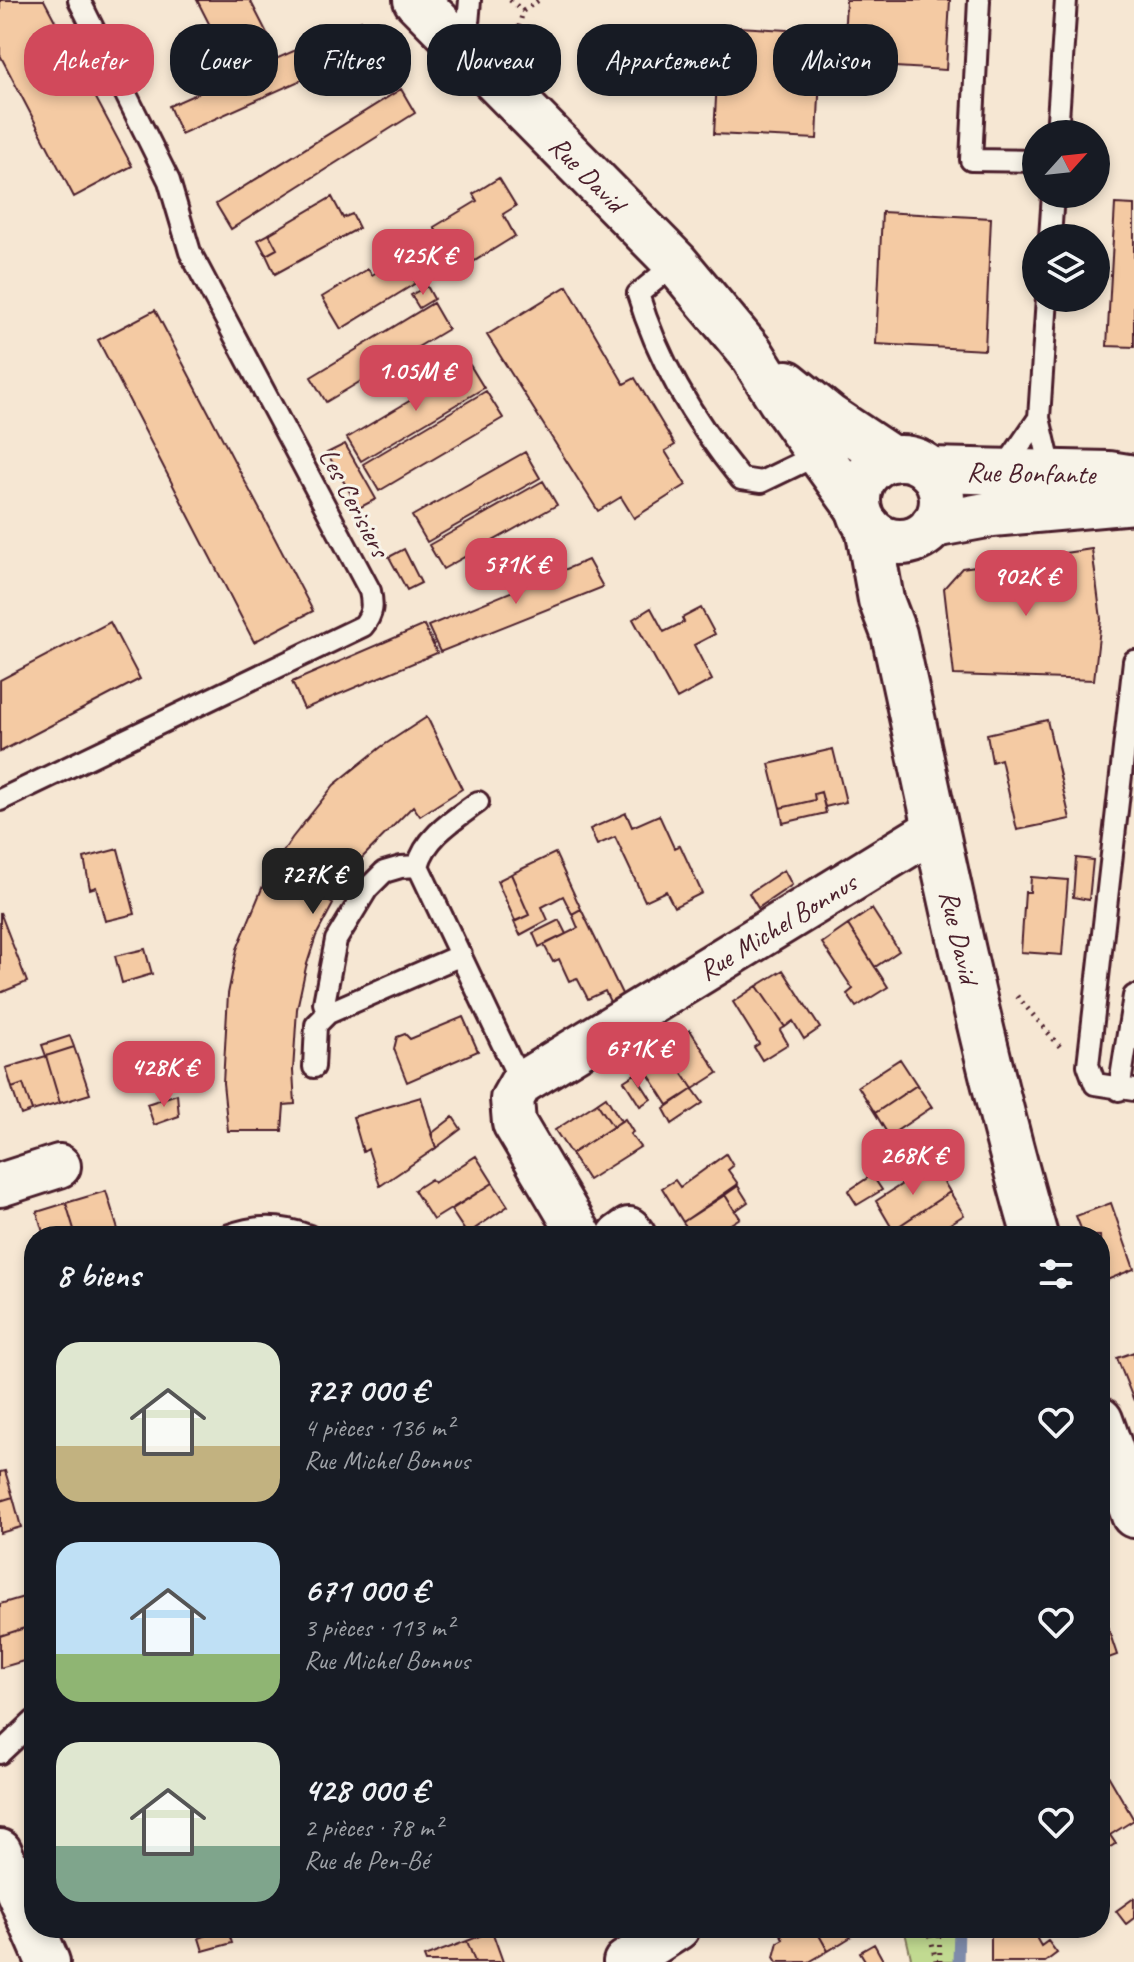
<!DOCTYPE html>
<html lang="fr">
<head>
<meta charset="utf-8">
<style>
	:root { --surface:#171b24; --page:#20242c; --text:#f1f3f6; --muted:#9ea1a6; --accent:#d1495b }
	body { margin:0; font-family:Caveat,sans-serif; background:var(--page); color:var(--text); height:100vh; display:flex; flex-direction:column; font-size:30px; white-space:nowrap }
	* { box-sizing:border-box; margin:0 }
	p { font-size:26px; color:var(--muted) }
	.icon { flex:none; width:44px; height:44px; fill:none; stroke:currentColor; stroke-width:2; stroke-linecap:round; stroke-linejoin:round }
	.map { position:relative; flex:1; overflow:hidden }
	.panel { position:absolute; left:24px; top:1226px; width:1086px; height:712px; display:flex; flex-direction:column; background:var(--surface); border-radius:32px; box-shadow:0 4px 12px #0003 }
	.panel>* { flex:none }
	.hud { position:absolute; left:24px; top:24px; width:1086px; height:72px; display:flex; gap:16px }
	.needle { width:52px; rotate:63deg }
	.controls { position:absolute; left:1022px; top:120px; display:grid; gap:16px }
	.controls a { display:grid; place-items:center; width:88px; height:88px; border-radius:50%; background:var(--surface); box-shadow:0 4px 12px #0003; font-size:40px }
	.price { position:absolute; translate:-50% -68px; padding:0 18px; border-radius:16px; background:var(--accent); color:#fff; font-size:26px; line-height:52px; filter:drop-shadow(0 2px 4px #0008) }
	.price::after { content:''; position:absolute; left:50%; top:48px; width:24px; height:18px; margin-left:-12px; background:inherit; clip-path:polygon(0 0,100% 0,50% 100%) }
	.price.on { background:#222; color:#fff }
	ul { padding:0; list-style:none }
	li { display:flex; align-items:center; gap:24px; height:200px; padding:0 32px }
	li span { display:grid; place-items:center; flex:none; width:224px; height:160px; border-radius:24px; color:#555 }
	li>.icon { margin-inline-start:auto }
	span .icon { width:96px; height:96px; fill:#fffc; stroke-width:1 }
	li b { font-size:34px }
	h2 { display:flex; justify-content:space-between; align-items:center; height:96px; padding:0 32px; font-size:34px }
	.tag { padding:0 28px; border-radius:32px; background:var(--surface); box-shadow:0 4px 12px #0003; font-size:28px; line-height:72px }
	.tag.on { background:var(--accent); color:#fff }
	.map>svg:first-child { display:block }
	.green { fill:#c1da91; stroke:#867c5e; stroke-width:2 }
	.lines { fill:none; stroke-linecap:round; stroke-linejoin:round }
	.stream { stroke:#7e8baa; stroke-width:11 }
	.building { fill:#f4caa3; stroke:#4a1f2b; stroke-width:2 }
	.service-casing { stroke:#4a1f2b; stroke-width:26 }
	.minor-casing { stroke:#4a1f2b; stroke-width:48 }
	.secondary-casing { stroke:#4a1f2b; stroke-width:50 }
	.path { stroke:#4a1f2b; stroke-width:5; stroke-dasharray:2 6; stroke-linecap:butt }
	.service { stroke:#f7f3e8; stroke-width:20 }
	.minor { stroke:#f7f3e8; stroke-width:42 }
	.secondary { stroke:#f7f3e8; stroke-width:44 }
	.labels { text-anchor:middle; stroke-width:6; stroke-linejoin:round; paint-order:stroke }
	.street-label { font-size:28px; fill:#4a1f2b; stroke:#f7f3e8 }
</style>
</head>
<body>
<div class="map">
<svg width="1134" height="1962" viewBox="0 0 1134 1962">
	<rect width="100%" height="100%" fill="#f6e7d3"/>
	<filter id="ink" filterUnits="userSpaceOnUse"><feTurbulence type="fractalNoise" baseFrequency=".0125" numOctaves="2"/><feDisplacementMap in="SourceGraphic" scale="16" xChannelSelector="R" yChannelSelector="G"/><feConvolveMatrix kernelMatrix="1 2 1 2 8 2 1 2 1" color-interpolation-filters="sRGB"/></filter>
	<g filter="url(#ink)">
		<path class="green" d="M904,1928H962V1962H912Z"/>
		<g class="lines">
			<path class="stream" d="M958,1962L959,1928"/>
		</g>
		<path class="building" d="M0,0H44L132,166L74,197L0,55Z
			M197,0H250L269,37L227,59Z
			M846,0H950L946,70L843,64Z
			M361,20L371,39L332,59L322,41Z
			M720,26L822,32L817,139L714,134Z
			M296,50L308,77L181,134L169,106Z
			M401,89L415,113L231,229L216,204Z
			M499,178L516,206L503,214L515,236L460,270L434,227L477,201L473,194Z
			M332,197L343,218L352,214L359,228L275,274L266,255L277,249L269,234Z
			M1115,204L1134,205V347L1107,346Z
			M882,212L991,218L985,350L876,344Z
			M269,234L277,249L266,255L258,240Z
			M403,259L416,283L341,329L322,297L368,269L372,275L385,267L387,270Z
			M427,286L434,299L419,308L411,295Z
			M567,286L624,384L635,378L675,445L665,451L686,485L634,518L621,497L598,511L487,335Z
			M433,303L448,329L326,402L311,377Z
			M155,310L313,611L254,642L98,340Z
			M470,365L484,388L361,461L347,438Z
			M486,391L503,418L379,491L363,464Z
			M345,444L376,499L359,508L327,453Z
			M525,452L540,478L427,542L412,516Z
			M543,481L557,505L443,569L429,545Z
			M404,549L421,583L407,590L389,557Z
			M1092,549L1101,619L1094,680L954,675L944,588L962,568Z
			M588,560L603,587L440,652L428,626Z
			M651,608L664,632L684,622L682,618L701,608L715,634L694,645L712,680L677,699L633,619Z
			M110,622L140,679L0,752V680Z
			M424,625L437,653L304,709L292,682Z
			M427,717L462,789L420,816L413,806L352,868L330,902L333,904L316,936L306,967L297,1009L293,1071L295,1104L284,1105L282,1131H228L223,1083L228,994L237,949L267,876L292,838L334,785L381,747Z
			M1047,720L1070,819L1017,830L1001,759L992,762L987,734Z
			M833,749L846,802L825,807L821,792L814,794L815,800L780,808L769,764Z
			M821,792L826,813L783,823L780,808L815,800L814,794Z
			M626,813L632,827L659,815L674,848L680,845L702,893L674,907L666,891L645,901L615,837L597,845L590,829Z
			M118,849L135,914L105,921L96,887L90,889L84,858Z
			M555,853L581,909L572,914L563,896L542,907L548,920L520,935L514,922L529,915L511,874Z
			M1076,858L1093,860L1089,900L1073,897Z
			M784,870L792,885L758,908L749,893Z
			M511,874L529,915L515,921L497,881Z
			M1031,877L1068,880L1062,955L1021,952L1025,892H1030Z
			M581,909L623,996L611,1004L605,991L588,999L577,978L569,981L559,959L553,962L544,945L578,928L572,914Z
			M872,909L899,951L875,967L848,925Z
			M0,912L27,982L0,993Z
			M559,920L566,934L539,947L533,933Z
			M848,925L888,987L856,1007L847,994L853,989L822,943Z
			M145,949L152,974L122,983L115,956Z
			M783,970L820,1028L804,1039L793,1021L785,1027L757,986Z
			M757,986L785,1027L780,1030L788,1044L762,1060L754,1047L759,1044L733,1002Z
			M463,1017L478,1051L407,1082L394,1049L397,1037L405,1034L410,1039Z
			M690,1030L718,1073L693,1089L665,1047Z
			M70,1036L74,1047L46,1056L42,1045Z
			M74,1047L90,1094L60,1103L46,1056Z
			M665,1047L693,1089L668,1105L641,1063Z
			M46,1056L60,1103L32,1111L23,1084L12,1088L6,1068Z
			M900,1059L917,1085L875,1113L858,1086Z
			M635,1074L651,1099L640,1106L624,1081Z
			M23,1084L32,1111L21,1115L12,1088Z
			M917,1085L932,1107L889,1136L875,1113Z
			M693,1089L703,1103L672,1124L664,1109Z
			M177,1094L179,1116L154,1125L147,1104Z
			M421,1097L436,1148L380,1186L368,1149L363,1152L353,1117Z
			M606,1097L621,1121L613,1127L597,1103Z
			M597,1103L613,1127L571,1154L555,1130Z
			M453,1117L461,1129L436,1148L431,1134Z
			M625,1119L633,1132L630,1134L640,1147L588,1180L571,1154Z
			M726,1154L733,1166L728,1170L738,1184L683,1222L662,1188L675,1180L680,1187Z
			M476,1156L493,1183L433,1220L414,1190L431,1179L434,1183Z
			M933,1164L950,1192L893,1230L876,1201Z
			M872,1175L882,1190L857,1205L848,1191Z
			M493,1183L508,1206L467,1234L451,1210Z
			M738,1186L748,1202L735,1211L725,1195Z
			M106,1191L120,1236H76L66,1203Z
			M950,1192L964,1215L931,1236H897L893,1230Z
			M725,1195L740,1218L712,1236H693L683,1222Z
			M66,1203L76,1236H44L37,1212Z
			M1111,1203L1134,1269L1102,1282L1100,1236H1084L1076,1216Z
			M1134,1352V1401L1117,1358Z
			M5,1471L13,1497L0,1501V1472Z
			M13,1497L21,1527L0,1533V1501Z
			M27,1596L34,1625L0,1636V1604Z
			M1100,1604L1117,1655L1100,1661Z
			M34,1625V1658L0,1668V1636Z
			M1105,1770L1134,1820L1110,1835L1116,1844L1100,1854V1773Z
			M1134,1898V1918L1126,1924L1116,1911Z
			M227,1928L232,1943L203,1951L199,1938Z
			M778,1928H815L828,1951L809,1962H777L774,1957L778,1942L783,1939Z
			M815,1928H846L851,1937L828,1951Z
			M991,1928H1037V1939L1041,1946L1048,1941L1057,1953L1045,1962H991Z
			M492,1931L503,1962H475L467,1941Z
			M467,1941L475,1962H426L424,1957Z
			M874,1944L884,1962H866L860,1952Z"/>
		<g class="lines">
			<defs>
				<path id="service" d="M979,0L971,160L1036,161
					M466,48L470,0
					M1057,134L1066,0
					M1050,238L1053,194
					M676,263L638,294C658,361 697,425 741,479L761,482L819,454
					M1047,298L1039,418L1052,473L1050,475
					M1001,469L1010,460L1039,418
					M1134,661L1088,1065L1095,1084L1134,1090
					M0,800L363,626C373,614 373,605 370,591L190,252L169,181L79,0
					M418,866C425,837 455,819 478,802
					M328,1013L324,1003L336,940L367,889L384,872L401,867L418,866L521,1083
					M314,1067L316,1025L328,1013L461,955
					M1119,1090L1134,996
					M227,1236C256,1225 280,1225 309,1236
					M0,1753L34,1721"/>
				<g id="minor">
					<path d="M0,1185L59,1166"/>
					<path id="s1" d="M581,1236L514,1123L512,1099L521,1083L935,829"/>
					<path d="M619,1236L629,1229L634,1236"/>
					<path d="M0,1851L48,1962"/>
					<path d="M625,1962L678,1928"/>
				</g>
				<g id="secondary">
					<path id="s2" d="M416,0L676,263L751,353L781,401L858,508"/>
					<path d="M787,383L829,417L892,459"/>
					<circle cx="900" cy="500" r="42"/>
					<path id="s3" d="M929,470L1109,474L1134,478"/>
					<path d="M933,525L992,514L1134,501"/>
					<path id="s4" d="M868,527L881,600L894,634C938,835 978,1038 1035,1236"/>
					<path d="M1100,1420L1134,1515"/>
				</g>
			</defs>
			<use href="#service" class="service-casing"/>
			<use href="#minor" class="minor-casing"/>
			<use href="#secondary" class="secondary-casing"/>
			<path class="path" d="M510,0L523,11
				M515,42L523,11L539,0
				M1017,996L1062,1049
				M929,1928L936,1962
				M939,1928L940,1962"/>
			<use href="#service" class="service"/>
			<use href="#minor" class="minor"/>
			<use href="#secondary" class="secondary"/>
		</g>
	</g>
	<g class="labels">
		<g class="street-label">
			<text dy="10" stroke="none"><textPath href="#s2" startOffset="244">Rue David</textPath></text>
			<text dy="10" stroke="none"><textPath href="#s3" startOffset="102">Rue Bonfante</textPath></text>
			<text transform="translate(355 502) rotate(62)" y="10">Les Cerisiers</text>
			<text dy="10" stroke="none"><textPath href="#s1" startOffset="474">Rue Michel Bonnus</textPath></text>
			<text dy="10" stroke="none"><textPath href="#s4" startOffset="420">Rue David</textPath></text>
		</g>
	</g>
</svg>
<div class="controls">
<a><svg class="needle" viewBox="-14 -14 28 28"><path d="M0-13l5 13h-10z" fill="#e53935"/><path d="M0 13l5-13h-10z" fill="#9ea1a6"/></svg></a>
<a><svg class="icon" aria-label="layers" viewBox="0 0 24 24"><path d="M12 4l9 5-9 5-9-5zM3 14l9 5 9-5"/></svg></a>
</div>
<b class="price" style="left:423px;top:297px">425K €</b>
<b class="price" style="left:416px;top:413px">1.05M €</b>
<b class="price" style="left:516px;top:606px">571K €</b>
<b class="price" style="left:1026px;top:618px">902K €</b>
<b class="price on" style="left:313px;top:916px">727K €</b>
<b class="price" style="left:638px;top:1090px">671K €</b>
<b class="price" style="left:164px;top:1109px">428K €</b>
<b class="price" style="left:913px;top:1197px">268K €</b>
<div class="hud">
<a class="tag on">Acheter</a>
<a class="tag">Louer</a>
<a class="tag">Filtres</a>
<a class="tag">Nouveau</a>
<a class="tag">Appartement</a>
<a class="tag">Maison</a>
</div>
<section class="panel">
<h2>8 biens<svg class="icon" aria-label="filters" viewBox="0 0 24 24"><path d="M4 7h16M4 17h16"/><circle cx="9" cy="7" r="2"/><circle cx="15" cy="17" r="2"/></svg></h2>
<ul>
<li><span style="background:linear-gradient(#dfe7d0 65%,#c2b280 0)"><svg class="icon" aria-label="home" viewBox="0 0 24 24"><path d="M3 11l9-7 9 7M6 9v11h12V9"/></svg></span><div><b>727 000 €</b><p>4 pièces · 136 m²</p><p>Rue Michel Bonnus</p></div><svg class="icon" aria-label="heart" viewBox="0 0 24 24"><path d="M12 20l-8-8c-3-5 5-10 8-4 3-6 11-1 8 4z"/></svg></li>
<li><span style="background:linear-gradient(#bfe0f5 70%,#8fb573 0)"><svg class="icon" aria-label="home" viewBox="0 0 24 24"><path d="M3 11l9-7 9 7M6 9v11h12V9"/></svg></span><div><b>671 000 €</b><p>3 pièces · 113 m²</p><p>Rue Michel Bonnus</p></div><svg class="icon" aria-label="heart" viewBox="0 0 24 24"><path d="M12 20l-8-8c-3-5 5-10 8-4 3-6 11-1 8 4z"/></svg></li>
<li><span style="background:linear-gradient(#dfe7d0 65%,#7fa58c 0)"><svg class="icon" aria-label="home" viewBox="0 0 24 24"><path d="M3 11l9-7 9 7M6 9v11h12V9"/></svg></span><div><b>428 000 €</b><p>2 pièces · 78 m²</p><p>Rue de Pen-Bé</p></div><svg class="icon" aria-label="heart" viewBox="0 0 24 24"><path d="M12 20l-8-8c-3-5 5-10 8-4 3-6 11-1 8 4z"/></svg></li>
</ul>
</section>
</div>
</body>
</html>
